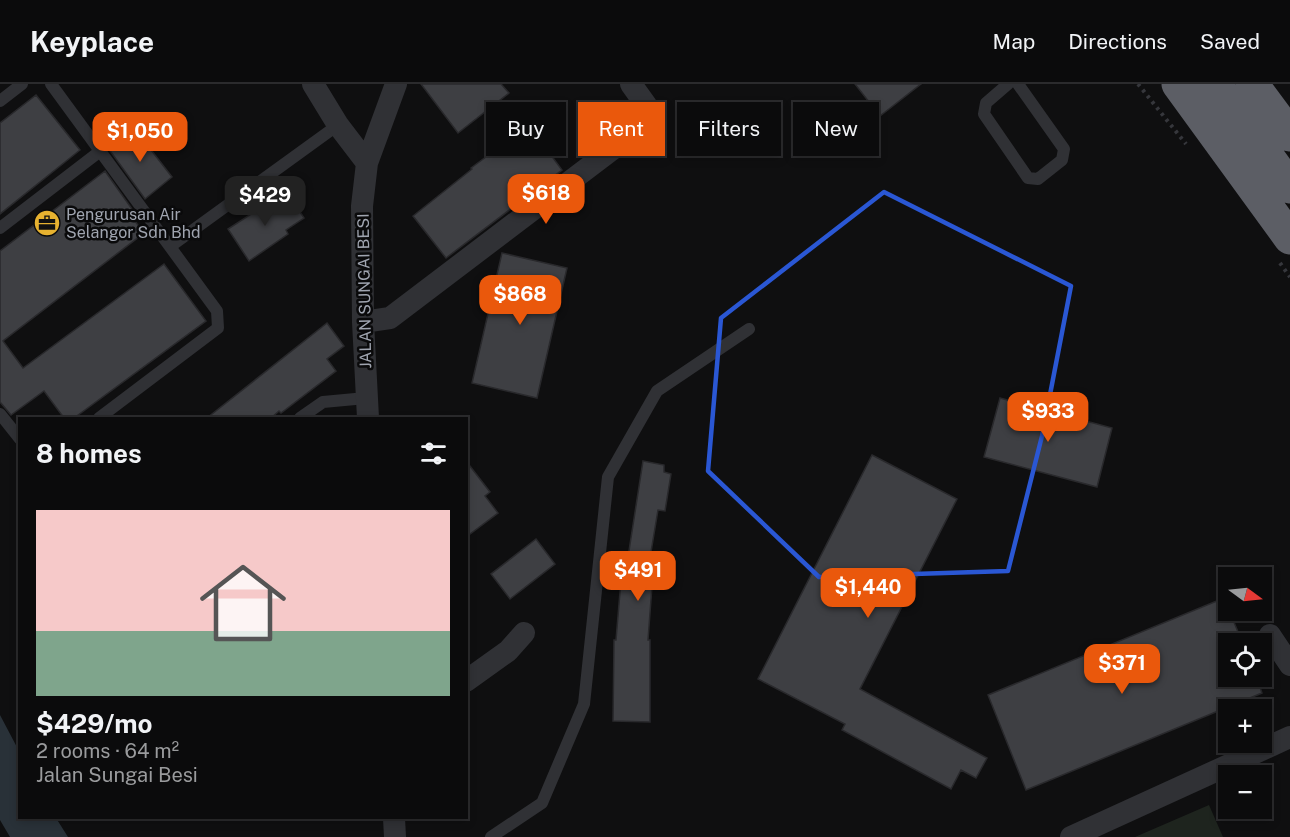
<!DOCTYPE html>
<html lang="en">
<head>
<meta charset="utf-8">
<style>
	:root { --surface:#0b0b0c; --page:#141415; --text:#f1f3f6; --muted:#9a9b9d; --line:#2b2b2d; --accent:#ea580c }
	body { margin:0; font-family:"Public Sans",sans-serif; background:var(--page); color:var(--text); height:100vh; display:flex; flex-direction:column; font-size:22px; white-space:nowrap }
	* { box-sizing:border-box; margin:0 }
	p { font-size:20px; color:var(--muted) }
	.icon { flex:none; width:33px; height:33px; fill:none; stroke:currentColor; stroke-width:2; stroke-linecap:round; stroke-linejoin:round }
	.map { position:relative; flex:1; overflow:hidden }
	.details { position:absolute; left:18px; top:333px; width:450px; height:402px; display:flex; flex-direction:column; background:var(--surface); border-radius:0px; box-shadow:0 3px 9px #0003,0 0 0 2px var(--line) }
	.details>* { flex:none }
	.hud { position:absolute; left:486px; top:18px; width:570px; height:54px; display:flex; gap:12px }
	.needle { width:39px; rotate:105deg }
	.fabs { position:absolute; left:1218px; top:483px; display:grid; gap:12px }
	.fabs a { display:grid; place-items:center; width:54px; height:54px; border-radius:0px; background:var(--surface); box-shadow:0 3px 9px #0003,0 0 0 2px var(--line); font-size:30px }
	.price { position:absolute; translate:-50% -51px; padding:0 14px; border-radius:12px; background:var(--accent); color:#fff; font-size:20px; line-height:39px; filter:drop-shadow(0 2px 3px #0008) }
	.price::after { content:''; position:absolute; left:50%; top:36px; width:18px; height:14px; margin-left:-9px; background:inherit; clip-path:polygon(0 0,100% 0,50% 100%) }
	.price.active { background:#222; color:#fff }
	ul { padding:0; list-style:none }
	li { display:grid; align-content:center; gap:12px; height:318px; padding:0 18px }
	li span { display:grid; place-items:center; height:186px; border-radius:0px; color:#555 }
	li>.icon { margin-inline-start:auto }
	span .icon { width:108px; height:108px; fill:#fffc; stroke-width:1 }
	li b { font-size:26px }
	h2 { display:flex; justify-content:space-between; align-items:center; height:72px; padding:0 18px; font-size:26px }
	.pill { padding:0 21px; border-radius:0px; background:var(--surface); box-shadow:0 3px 9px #0003,0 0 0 2px var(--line); font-size:21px; line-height:54px }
	.pill.active { background:var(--accent); color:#fff }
	header { display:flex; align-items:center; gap:36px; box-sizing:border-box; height:84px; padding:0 30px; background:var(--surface); border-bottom:2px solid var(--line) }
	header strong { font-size:28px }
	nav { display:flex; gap:33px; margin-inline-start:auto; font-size:21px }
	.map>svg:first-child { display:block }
	.green { fill:#1e241e }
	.water { fill:#293138 }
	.building { fill:#3e3f43; stroke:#29292c; stroke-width:1.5 }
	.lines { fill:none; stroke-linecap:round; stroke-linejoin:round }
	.path { stroke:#36373c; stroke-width:4; stroke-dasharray:3 4.5; stroke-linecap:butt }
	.service { stroke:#303135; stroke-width:12 }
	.minor { stroke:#303135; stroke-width:22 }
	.motorway { stroke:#5c5e65; stroke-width:33 }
	.marked { fill:none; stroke:#2a57d4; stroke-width:4.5; stroke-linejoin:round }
	.labels { text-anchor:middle; stroke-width:5; stroke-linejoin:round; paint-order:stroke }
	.poi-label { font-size:16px; fill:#a0a5b0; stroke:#0a0a0b; text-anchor:start }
	.street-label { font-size:16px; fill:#a0a5b0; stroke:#0a0a0b }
</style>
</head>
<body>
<header>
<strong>Keyplace</strong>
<nav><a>Map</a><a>Directions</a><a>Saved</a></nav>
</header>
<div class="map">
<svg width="1290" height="753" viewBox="0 0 1290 753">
	<rect width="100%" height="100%" fill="#0f0f10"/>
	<path class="green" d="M1209,721L1223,753H1135Z"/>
	<path class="water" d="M0,631L19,667L20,734H56L68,753H10L0,736Z"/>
	<path class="building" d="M421,0H501L509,9L458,49Z
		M855,0H921L880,32Z
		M36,11L80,66L0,130V39Z
		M529,41L562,86L446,174L413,132L472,85L471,84Z
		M134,44L172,93L145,115L108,64Z
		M105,87L132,125L128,128L144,149L3,257L23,284L164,180L206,237L74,334H64L44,307L11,331L0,318V167Z
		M289,111L304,134L286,146L288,150L249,177L228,145L268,119L271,124Z
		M502,169L567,184L537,314L472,299Z
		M327,239L344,262L327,275L336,287L281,329L279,327L271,334H207Z
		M1000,314L1112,344L1097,403L984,373Z
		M872,371L957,415L860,605L987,674L976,694L961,686L951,705L842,646L845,640L758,595Z
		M466,377L490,408L485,412L498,429L466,453Z
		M643,377L664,381V388L671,390L665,427L658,426L650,474L654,475L648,556H650V638L613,637L614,556H616L623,472L628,473Z
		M536,455L555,480L510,515L491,490Z
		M1224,514L1243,560H1228V592H1256L1262,609L1026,706L988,611Z"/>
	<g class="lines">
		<path class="path" d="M1138,0L1186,60
			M1280,179L1290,193"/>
		<path class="service" d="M51,0L217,227L218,244L99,334
			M1008,0L986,19L984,30L1028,94L1038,95L1062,76L1064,65L1018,0
			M0,17L22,0
			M0,144L99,68
			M171,162L338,41
			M0,330L20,355
			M300,334L323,318L366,314
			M491,753L542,719L584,620L608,393L657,307L749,245"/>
		<path class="minor" d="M313,0L338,41L367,79
			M363,238L390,234L643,42L649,32L646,21L631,0
			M368,334L363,238L362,122L367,79L396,0
			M1270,551L1290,581
			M466,597L508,567L524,549
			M394,734L395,753
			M1071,753L1290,653"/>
		<path class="motorway" d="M1178,0L1290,154
			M1215,0L1290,103
			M1252,0L1290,51"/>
	</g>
	<path class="marked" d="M884,108L1071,202L1042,352L1008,487L819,493L708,387L721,234Z"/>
	<defs>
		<symbol id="office-disc" viewBox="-11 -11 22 22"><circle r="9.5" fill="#e7b230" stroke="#0a0a0b"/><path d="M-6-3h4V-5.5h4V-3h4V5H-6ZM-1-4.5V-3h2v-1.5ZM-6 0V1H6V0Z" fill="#111"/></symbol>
	</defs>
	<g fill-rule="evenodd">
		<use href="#office-disc" x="32" y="124" width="30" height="30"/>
	</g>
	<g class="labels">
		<g class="poi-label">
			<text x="66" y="136">Pengurusan Air<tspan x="66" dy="18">Selangor Sdn Bhd</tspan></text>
		</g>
		<g class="street-label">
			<text transform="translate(364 207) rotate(-91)" y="6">JALAN SUNGAI BESI</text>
		</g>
	</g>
</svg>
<div class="fabs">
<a><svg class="needle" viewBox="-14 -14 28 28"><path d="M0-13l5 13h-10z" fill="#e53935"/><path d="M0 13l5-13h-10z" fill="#9a9b9d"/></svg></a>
<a><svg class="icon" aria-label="locate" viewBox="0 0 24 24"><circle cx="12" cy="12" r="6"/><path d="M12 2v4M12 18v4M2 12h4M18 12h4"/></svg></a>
<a>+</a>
<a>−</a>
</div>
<b class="price" style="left:140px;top:79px">$1,050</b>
<b class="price" style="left:546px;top:141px">$618</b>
<b class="price active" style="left:265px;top:143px">$429</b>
<b class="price" style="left:520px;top:242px">$868</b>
<b class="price" style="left:1048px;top:359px">$933</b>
<b class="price" style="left:638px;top:518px">$491</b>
<b class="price" style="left:868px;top:535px">$1,440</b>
<b class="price" style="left:1122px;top:611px">$371</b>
<div class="hud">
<a class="pill">Buy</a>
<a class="pill active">Rent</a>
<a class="pill">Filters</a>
<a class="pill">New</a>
</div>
<section class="details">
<h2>8 homes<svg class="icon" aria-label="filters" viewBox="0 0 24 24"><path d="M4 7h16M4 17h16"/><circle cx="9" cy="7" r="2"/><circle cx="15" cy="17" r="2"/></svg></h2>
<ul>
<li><span style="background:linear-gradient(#f6c9c9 65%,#7fa58c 0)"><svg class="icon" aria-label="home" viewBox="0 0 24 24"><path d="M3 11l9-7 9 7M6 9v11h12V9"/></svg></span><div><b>$429/mo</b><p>2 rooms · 64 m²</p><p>Jalan Sungai Besi</p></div></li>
</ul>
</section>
</div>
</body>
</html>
